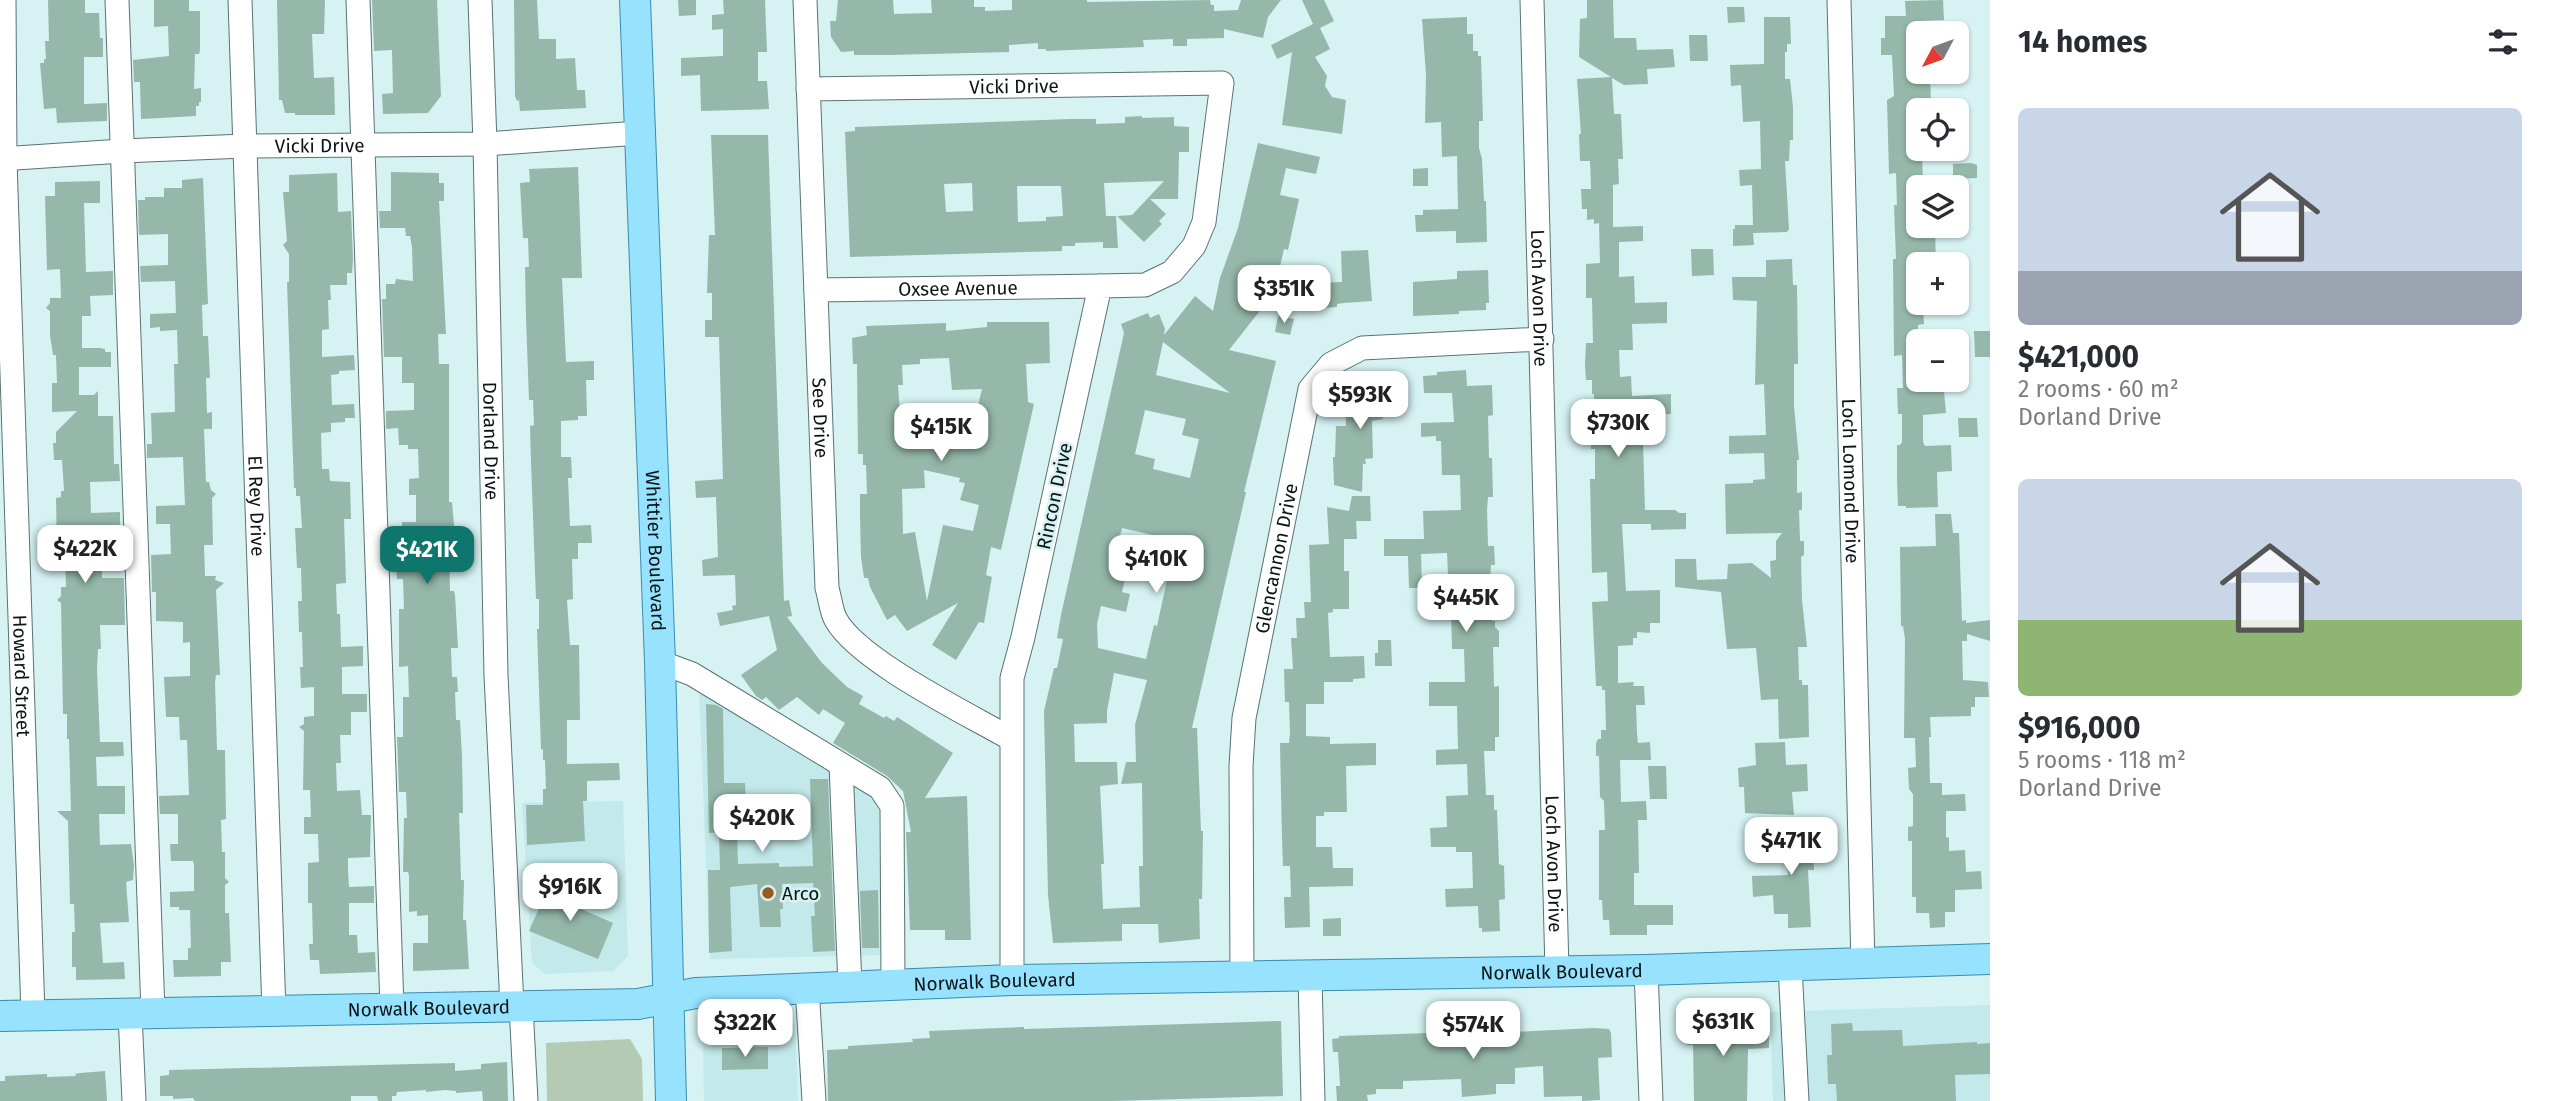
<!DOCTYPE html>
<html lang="en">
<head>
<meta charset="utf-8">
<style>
	:root { --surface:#fff; --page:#f7f7f7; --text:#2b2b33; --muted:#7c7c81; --accent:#0f766e }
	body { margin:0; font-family:"Fira Sans",sans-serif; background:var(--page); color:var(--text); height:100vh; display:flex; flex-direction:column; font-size:26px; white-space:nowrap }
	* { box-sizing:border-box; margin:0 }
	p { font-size:23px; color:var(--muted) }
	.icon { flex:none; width:38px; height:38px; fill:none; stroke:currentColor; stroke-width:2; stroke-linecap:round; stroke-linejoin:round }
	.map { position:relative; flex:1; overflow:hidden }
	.drawer { display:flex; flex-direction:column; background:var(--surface); width:560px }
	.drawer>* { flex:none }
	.needle { width:46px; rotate:229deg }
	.fabs { position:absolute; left:1906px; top:21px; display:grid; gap:14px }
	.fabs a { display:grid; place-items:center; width:63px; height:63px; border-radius:10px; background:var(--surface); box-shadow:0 2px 5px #0004; font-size:35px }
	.price { position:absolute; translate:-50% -60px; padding:0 16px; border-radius:14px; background:#fff; color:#222; font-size:23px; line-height:46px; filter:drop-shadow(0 2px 4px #0008) }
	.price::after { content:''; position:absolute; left:50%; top:42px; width:21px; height:16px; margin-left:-10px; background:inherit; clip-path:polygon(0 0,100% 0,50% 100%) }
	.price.current { background:var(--accent); color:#fff }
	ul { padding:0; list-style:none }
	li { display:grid; align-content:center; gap:14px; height:371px; padding:0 28px }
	li span { display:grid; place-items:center; height:217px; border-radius:10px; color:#555 }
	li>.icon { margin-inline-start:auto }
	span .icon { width:126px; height:126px; fill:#fffc; stroke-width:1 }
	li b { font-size:30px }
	h2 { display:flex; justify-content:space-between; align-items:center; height:84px; padding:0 28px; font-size:30px }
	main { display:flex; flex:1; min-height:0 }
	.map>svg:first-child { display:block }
	.built { fill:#c3e9ea }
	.green { fill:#b4cab3 }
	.building { fill:#95b8ab; fill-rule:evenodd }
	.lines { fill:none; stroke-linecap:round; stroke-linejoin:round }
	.minor-casing { stroke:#5a7273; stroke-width:25 }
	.major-casing { stroke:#388dab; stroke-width:32 }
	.minor { stroke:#fff; stroke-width:23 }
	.major { stroke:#97e2fe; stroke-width:30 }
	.poi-dot { fill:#985b1e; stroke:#d6f2f3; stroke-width:2.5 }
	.labels { text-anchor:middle; stroke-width:5; stroke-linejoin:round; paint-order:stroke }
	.street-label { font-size:19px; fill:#0a1414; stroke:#d6f2f3 }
	.poi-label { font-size:19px; fill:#0a1414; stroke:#d6f2f3; text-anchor:start }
</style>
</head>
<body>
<main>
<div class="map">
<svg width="1990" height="1101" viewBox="0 0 1990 1101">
	<rect width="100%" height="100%" fill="#d6f2f3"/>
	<path class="built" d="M699,691L860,787L876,801L884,815L889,955L710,959Z
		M623,801L628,956L613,971L545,974L532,963L522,803Z
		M1990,1005V1101H1773L1770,1012Z
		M795,1024L798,1101H704L703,1039L717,1029Z"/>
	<path class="green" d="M630,1039L642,1059L643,1101H547L546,1043Z"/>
	<path class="building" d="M48,0H85V13H99L100,38H103V57H84V104L107,103V121L57,123L56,108L44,109L40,63H44V59H46L45,41H49Z
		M154,0H189V11H200V50L199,54H195L194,89L201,88V102H199V106H196V116L141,119L140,82H134L133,60L169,56L168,26L154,27Z
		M277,0H325L324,34H312L314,78L334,77L335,115H295V113H285L282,100H279Z
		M372,0H437L441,96L428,113L383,114L382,94L393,93L392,50L374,51Z
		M514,0H537L539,39H556V59L575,58L577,90H585L586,108L520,111L519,100L517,101L515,96Z
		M678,0H696V15L679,16Z
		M723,0H765L767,52H758V81H767L769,109L701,111L700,75L681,76V58L723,56V29L712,30V15L724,14Z
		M838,0H893L894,14L932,13L931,0H974V7H985V11L1012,10V0H1087V2L1210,0L1211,5H1214V11L1238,10L1241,0H1281L1268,17L1263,38L1224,29V38L1187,39V46H1173V39L1143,40L1144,47L1046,51V49H1038V43L1009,45V52L889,55H854V51L841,52L831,37L830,21H836Z
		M1302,0H1324L1334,21L1320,28L1330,49L1315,57L1327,76L1325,86L1332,97L1346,100L1342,134L1282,125L1292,52L1277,59L1271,45L1313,24Z
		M1587,0H1613L1614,38H1636L1637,50L1673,49L1675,67L1647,69L1648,84L1624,85L1612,78L1614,114H1621L1623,159H1618L1619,184L1613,185V227L1643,226V241L1619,242V277L1634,276L1635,303L1667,302V323L1632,324L1633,350H1619L1620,377L1631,376L1632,396L1671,394V414L1655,415L1656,442H1643L1645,510H1675L1679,513H1686V529L1651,530V524H1622L1626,591L1660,590V623H1650V633L1637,632V638H1633V645L1618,646V683L1634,682L1633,686H1644L1645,705H1636L1637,733L1638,743L1650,742L1651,760H1620L1621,802L1646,801L1647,820H1638L1639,873H1634V905H1673V925H1647V935H1610L1609,920H1603L1602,900H1599V830H1605L1604,801L1600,797L1599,756H1596V743L1598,739H1601V730H1606L1605,690H1602V686H1596L1592,602L1608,601L1607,572L1592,573L1590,479H1595V449H1591L1590,432L1595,427L1594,394H1592V380H1586L1585,365L1586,343H1593L1592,298H1586V264L1600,263L1599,223L1594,224V219L1587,220V209H1582L1581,189H1591L1590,161H1580L1579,134H1581L1577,79L1611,77L1579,57L1580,19L1587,18Z
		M1943,0L1944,20L1919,21L1918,72H1930L1931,105H1924V109H1918V149H1922L1923,187H1918V226H1935L1936,264H1918V306H1923L1924,324L1918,325V380H1943L1946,413L1923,415V442L1925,446L1951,445L1952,471L1937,472L1938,507L1906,508V506H1898L1897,479V445H1900L1902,442V414H1898L1897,388H1903L1902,355L1894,356L1893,259H1896L1894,205H1897L1896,173L1889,174L1887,100L1894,96L1892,55H1881V38H1885V16H1906L1905,1Z
		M1727,7H1744L1745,22L1728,23Z
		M1467,17V34H1473V51H1478V56H1481L1483,121H1479V148L1482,159L1484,201H1486L1487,242L1456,243V231L1416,232L1415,215H1423V210L1458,209L1457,156L1442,157L1441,122L1425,123L1426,75L1422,19Z
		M1764,17H1790L1791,44H1787V52H1785V79H1790L1793,107V140H1790L1789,161H1785L1789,229L1787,232L1753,233L1754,245L1733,246V229H1735V225H1753L1752,185L1740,186L1739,170L1761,169L1760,121L1743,122L1741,85L1731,86L1730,65L1764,64Z
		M1689,35H1707L1708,61H1690Z
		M1142,116V118L1174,117V126L1189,127V152H1179L1178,199H1150L1166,214L1159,221L1162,224L1144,242L1117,216L1132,215L1164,181L1104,183L1106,216H1116L1118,248H1103V242L1075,243V246H1062V251L850,257L845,132L855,131V127L1070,119H1096V124L1125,123V117ZM972,183L973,211L946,212L944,184ZM1017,186H1061L1063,216L1046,217V221L1018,222Z
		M711,135H768L784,601L789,600L792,616L787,617L822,663L847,687L863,696L859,704L884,718L886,716L894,721L897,717L953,753L925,798L967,796L971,940H945V930H910L906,832H911L903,791L887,776L833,743L845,723L823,709L819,715L797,697L779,710L766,697L762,700L756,696L741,675L777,650L769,616L720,626L717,613L733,610L732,606L736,605L735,575L703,576L702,560L718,557L716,497L696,498L695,481L723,479L719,337H705V320H712V293H707L709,235H715Z
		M1258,143L1320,157L1316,174L1286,168L1280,195L1299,199L1288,250L1284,249L1274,293L1229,350L1276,361L1244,492H1246L1192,728H1197L1201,831H1203L1202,899H1199L1200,939L1159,943L1158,924H1122V941L1053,943L1048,895L1044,711L1054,668H1057L1063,639L1057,638L1061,615L1124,333L1121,324L1148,313L1150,318L1159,314L1165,329L1164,335L1195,296L1213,311L1220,278L1238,228ZM1163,342L1230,393L1156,375ZM1145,410L1186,419L1182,435L1199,439L1190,478L1153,469L1155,459L1135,454ZM1122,528L1170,539L1165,571L1169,572L1164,594L1157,626L1154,625L1146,659L1098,648L1097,624L1101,606L1126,612L1130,594L1122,592L1126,575L1118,574L1121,555L1116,554ZM1114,673L1147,680L1135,725L1136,762H1126L1121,784L1142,783L1143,866H1139L1140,907L1103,909L1101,864H1104L1100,786L1118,784L1117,762H1075L1074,724L1107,723V711Z
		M1971,163L1977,165V178L1953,179V164Z
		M578,167L582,278H562L566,362L594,361V380H586L587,416H578V420L561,421V457H571L572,478H568L570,526L591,525L592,543H578V559H572L573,599L567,600L570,645H579L580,720H567V764L619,763L620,780L587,781V801H583L585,841L527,845L526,805H543V789H546L545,760H543V749L541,750L537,629H539V599H536L531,462L530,426L534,425L533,400H529L526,318L525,267H529L528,238H523L520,183L530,182L529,169Z
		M1428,168V186H1413V169Z
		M391,172L439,173V183H444V201H439L446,334H438L439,364H449V502H452L455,537H451L449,541L450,591H454L455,595L458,648H451L452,677H457L458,692H455L456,720H460L462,757L463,813H459L461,880H464L463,920H466L469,969L413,971V943H428V915L417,916V911L409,912V876L408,872H403L404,818H407L406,792H399L397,737H403V697H409L408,666L399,667V609H404L403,579H397L396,565H416V538H402V522H416V495H409V479L419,478L418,449H408V445H399L398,428L386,429V411L414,410V383H402V357H384L382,299H386V284H395L396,279L413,281L412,247L410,236H406L405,228H380L379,211H391Z
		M337,173L338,212L351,211L353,259L352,273H347V285H330L331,300H328L329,329L322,330V357L354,355L355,370L339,371V374L331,375L332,405L354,404L355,418H345V422L331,423V432L321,433L322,469H329L330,481L350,482L351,519H344L346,583L336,584L337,614H340L341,647L363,646V666L342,667V694H367V712H351V735H340L341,763H336L337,791L360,790L362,815H371L370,857L348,858V871L349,887L374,886V903H349V935H357L358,953L375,952L376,972L320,974L319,960H310L309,944H313L312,903H308V863L319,862L318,834H304V817H311L310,790H303L304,731L299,727L304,724V717L314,716V687L301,688L300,667H303L302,632H299L298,601H302L301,568H297L295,528H302L300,496H296V488H294L287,282H289V254L283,245L287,241L283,192H289V175Z
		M203,178L208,304L202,305L203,336H208L210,378H206L207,413L212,412V429H204L206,482H209L211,490L216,494L212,498L213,545H204L205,576H216L215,580L224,583L216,590L220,675H216L215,683L217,750H225L226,819L221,820L222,852H225V878L229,882L225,885V913H229L231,962H221V976L174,977L173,960H188V948H191L190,910H179V907H170V892L194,891V865L193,861H171L170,844H178V814H160L159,796L189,795L187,740H180L179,717H166L164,677L190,676V642L183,643V622L156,621V592H152L151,555L171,554L170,524H156V506L185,505L183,457L147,458V444H152L151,413L175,412L174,364H178L177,330L160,331V327L150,328V314L176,313L175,281L141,282L140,266L168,265V234L139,235L138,200H145V197H164V188H182V180Z
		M100,181V203H84L86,272L113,271V295L90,296L91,316H82V348H100L105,349V352H111V367H79V395H94L98,391V416H113L114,464H119L120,481L90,482L91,513L120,512V527L101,528L102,578H124L125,625H100L101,649H98L97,670L100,742H123L124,756L96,757L97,786H125V814H99L100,845L131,844L134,865L133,880L126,882L129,922L100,923L103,963L124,962L125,979L76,980V967H72V932H75L74,904H70L68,821L57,811H71L69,739H67V714H63L61,603L57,600L61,596V587H66L65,554H57L56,498L61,497V491H64L62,460H54L53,443H56V432L77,411L52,412V383H57L56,355H53L50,335V311L46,308L50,303V298H61L60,269L47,270L45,196H55V182Z
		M1691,249H1713L1714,275L1692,276Z
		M1368,250L1372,301L1344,303L1337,304V307L1322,308L1321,283L1342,282L1341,251Z
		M1792,259L1793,285H1797L1798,364H1794V406L1799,460H1797V493L1802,492V510H1799L1800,541H1804V555L1801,557L1802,600L1807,647H1798L1799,680H1802V685H1808L1809,737L1779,739L1778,699L1761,700L1756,648L1727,649L1721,592L1675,587V559H1696L1697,580L1727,579L1728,564L1752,563L1771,578L1770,561L1776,560V541L1782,533L1726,534L1725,484L1753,483V480L1765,479L1764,453L1729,454V436L1766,435L1764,384L1755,385L1757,301L1733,300L1732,277H1766V260Z
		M1488,270L1489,303H1486V310L1459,311V314L1413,316V282L1457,279V271Z
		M1278,316L1294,319L1290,335L1275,332Z
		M987,322H1049L1050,363L1026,364L1028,402L1034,404L1001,550L991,547L986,575L992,577L984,623L979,622L956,660L932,645L958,603L907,631L895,615L887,620L870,587L868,578H864L861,557L860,517V494H867L866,465H863V454H858L857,364H853L852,338L867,335L866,326L946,323V331L987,327ZM949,358L952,390L982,389L967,448L912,435V413H900L898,385H903L902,365L920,364V359ZM924,470L960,478L959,482L965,483L960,500L979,505L973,531L943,525L927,601L915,532L903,534L902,489L925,488Z
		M1974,331H1990V357H1975Z
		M1466,370L1467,386L1492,385L1493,415L1488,416L1489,458H1492L1493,497H1488L1487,510L1488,546H1494L1495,565H1491L1490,583L1492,621H1495V627L1499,631V647H1493L1494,687L1499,686V737H1495V751H1484L1486,795H1494V810H1497L1499,864L1504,866L1505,899L1499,900L1500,931L1482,932V928H1479L1478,906L1446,907L1445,889L1473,888L1472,852H1456V847H1431L1430,828L1447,827L1446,796L1468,795L1467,764L1436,765V750L1458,749L1457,706H1429V682H1465L1464,649H1452L1451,612H1430V596L1449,595L1447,553L1421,554L1422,588H1409L1408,556H1384V539H1424L1423,511L1461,510L1460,475H1442L1441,441H1436V436L1421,437V423L1454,422L1452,393H1424L1423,376L1437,375V372Z
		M1380,376H1395L1396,400H1385V407H1381L1383,419L1372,421L1373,458L1365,459L1366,464H1363L1362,492L1334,485L1333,457H1335L1336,426H1346L1345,396H1349L1348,387L1380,383Z
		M1958,418H1977L1978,437H1959Z
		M1352,496H1370L1371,521H1356L1357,539H1344V571H1349V609H1333V612L1328,613L1330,657L1364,656L1365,678L1353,679V682H1324V704H1306V736L1330,737V744L1376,743V765L1346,766L1347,812H1324V816H1316V847H1332L1333,868H1353V886L1309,887L1310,927L1285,928L1284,897H1291L1290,866H1283L1282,838L1280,743H1289L1290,732L1289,702H1285L1284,669H1293L1291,638H1297L1296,618H1305L1304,602H1311L1309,545L1329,544L1327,507L1349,511Z
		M1935,514H1951L1953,533H1959L1962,621L1966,620V623L1990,620V641L1967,634V641H1962L1963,680L1988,682L1989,697H1975V707H1971V716L1930,717L1931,737H1929L1930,783H1942V795L1965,794L1966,811H1946V837L1949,838V851L1965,850L1966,872L1981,871L1982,889L1955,890V912H1945V927L1930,928L1929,913H1916V897H1912V841H1908V827L1913,826V794L1909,789L1908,768L1916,767L1915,738H1904L1905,639L1903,626H1901L1900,547L1936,546Z
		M1378,640H1391L1392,666H1375V653H1378Z
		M706,704L716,705L723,709L724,783H745L746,804H750V826L741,827V832H737L738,864L779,863V867L813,866L810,779H828L835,951L813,952L811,916H815L813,883L782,884L783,909H780L781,927H760L757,884L730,887L732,951L709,953L708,870H720L719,832L709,833Z
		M1785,742L1786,765L1807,764L1808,791L1792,792L1794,815L1745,813L1744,787H1739L1738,768L1756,765L1755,743Z
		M1648,766H1666L1667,799H1650Z
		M1806,819L1807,833H1810L1811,845H1813L1814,870H1808L1811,927L1788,928V914H1774L1773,895L1753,897L1752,876L1788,875L1783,820Z
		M551,881L575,892L570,904L613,923L598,959L529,931Z
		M878,890L879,948H862L860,891Z
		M1341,918V936H1323V919Z
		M1730,1020V1028L1769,1027V1048L1748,1049L1747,1101H1694L1693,1045H1687L1686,1021Z
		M1281,1021L1283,1096L1113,1101H828L827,1050L848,1049V1046L913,1042L912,1039L930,1038L929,1031L1024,1027V1029Z
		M1852,1023L1853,1031L1902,1030L1903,1046L1977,1042V1044L1990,1043V1074L1955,1075L1956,1101H1837L1836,1084H1828L1827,1055H1832L1831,1024Z
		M1594,1028L1609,1029L1611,1033L1612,1057L1598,1058L1600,1100L1582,1101V1096L1544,1097L1543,1066L1515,1068V1084H1496V1094L1462,1097L1461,1079L1403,1081V1089H1376V1094L1367,1095L1368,1101H1337L1336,1086H1340L1338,1052H1333L1332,1039L1339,1038V1036L1491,1031V1033Z
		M768,1047V1069L722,1070V1048Z
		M507,1062L508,1101H483L482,1091L456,1093V1091L445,1090L426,1092V1090L397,1092L396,1096H392V1101H378L377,1096H351V1101H195L193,1098L173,1099V1096H160V1076L169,1075V1070L455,1063V1071L481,1069V1064Z
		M105,1071L107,1101H0V1081H5V1076L47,1074V1077L76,1076L75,1074L80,1073Z"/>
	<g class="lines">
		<defs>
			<g id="minor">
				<path id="s1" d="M4,0L5,160L33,1015"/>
				<path d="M117,0L153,1013"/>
				<path id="s2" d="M240,0L274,1012"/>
				<path d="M358,0L392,1008"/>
				<path id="s3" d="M480,0L485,144L496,675L512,1006"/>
				<path id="s4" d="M805,0L827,588C830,598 831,611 836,620C859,661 968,714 1011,739"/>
				<path id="s5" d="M1532,0L1557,971"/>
				<path id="s6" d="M1839,0L1863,964"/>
				<path id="s7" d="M808,89L1222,83L1204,222L1194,246L1172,272L1145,285L1100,286L1023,637L1012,678V980"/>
				<path id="s8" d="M0,159L122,151L245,146L485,144L639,133"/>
				<path id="s9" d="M816,290L1100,286"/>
				<path d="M660,662L692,674L880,788L892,806L893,984"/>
				<path d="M841,765L850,986"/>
				<path d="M1790,966L1797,1101"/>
				<path d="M1646,970L1651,1101"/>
				<path d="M1310,976L1313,1101"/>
				<path id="s10" d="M1242,977L1241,766L1244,718L1310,389L1331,364L1362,348L1542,339"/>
				<path d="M807,987L814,1101"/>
				<path d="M521,1006L526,1101"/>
				<path d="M130,1014L134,1101"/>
			</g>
			<g id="major">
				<path id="s11" d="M635,0L660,662L671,1101"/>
				<path id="s12" d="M0,1016L638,1004L696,993L1012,980L1646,970L1990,959"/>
			</g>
		</defs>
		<use href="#minor" class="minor-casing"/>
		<use href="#major" class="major-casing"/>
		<use href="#minor" class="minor"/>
		<use href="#major" class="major"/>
	</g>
	<circle class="poi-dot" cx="768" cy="893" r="7"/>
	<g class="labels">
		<g class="street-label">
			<text dy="7" stroke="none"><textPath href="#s7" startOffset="206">Vicki Drive</textPath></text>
			<text dy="7" stroke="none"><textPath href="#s8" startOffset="320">Vicki Drive</textPath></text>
			<text dy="7" stroke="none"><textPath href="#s9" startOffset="142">Oxsee Avenue</textPath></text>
			<text dy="7" stroke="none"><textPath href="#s5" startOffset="298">Loch Avon Drive</textPath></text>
			<text dy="7" stroke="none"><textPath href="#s4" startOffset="418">See Drive</textPath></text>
			<text dy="7" stroke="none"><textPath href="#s3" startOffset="441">Dorland Drive</textPath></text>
			<text dy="7" stroke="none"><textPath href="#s6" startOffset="481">Loch Lomond Drive</textPath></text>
			<text transform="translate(1054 496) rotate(-78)" y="7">Rincon Drive</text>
			<text dy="7" stroke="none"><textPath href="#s2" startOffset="506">El Rey Drive</textPath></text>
			<text dy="7" stroke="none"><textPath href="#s11" startOffset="551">Whittier Boulevard</textPath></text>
			<text dy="7" stroke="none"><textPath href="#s10" startOffset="422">Glencannon Drive</textPath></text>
			<text dy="7" stroke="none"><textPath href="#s1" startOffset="676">Howard Street</textPath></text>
			<text dy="7" stroke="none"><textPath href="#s5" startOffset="864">Loch Avon Drive</textPath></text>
			<text dy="7" stroke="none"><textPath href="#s12" startOffset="1563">Norwalk Boulevard</textPath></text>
			<text dy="7" stroke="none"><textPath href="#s12" startOffset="996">Norwalk Boulevard</textPath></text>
			<text dy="7" stroke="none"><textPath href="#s12" startOffset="429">Norwalk Boulevard</textPath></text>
		</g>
		<g class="poi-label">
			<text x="782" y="900">Arco</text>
		</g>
	</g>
</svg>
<div class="fabs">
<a><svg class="needle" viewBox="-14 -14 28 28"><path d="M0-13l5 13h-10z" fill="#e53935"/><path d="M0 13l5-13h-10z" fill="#7c7c81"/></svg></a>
<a><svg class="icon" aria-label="locate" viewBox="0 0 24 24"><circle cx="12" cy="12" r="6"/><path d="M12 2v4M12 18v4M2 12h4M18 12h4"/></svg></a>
<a><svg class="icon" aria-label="layers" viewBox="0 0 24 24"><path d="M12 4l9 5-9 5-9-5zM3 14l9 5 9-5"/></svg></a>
<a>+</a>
<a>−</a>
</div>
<b class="price" style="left:1284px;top:325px">$351K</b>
<b class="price" style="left:1360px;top:431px">$593K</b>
<b class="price" style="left:1618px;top:459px">$730K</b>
<b class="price" style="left:941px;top:463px">$415K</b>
<b class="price" style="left:85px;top:585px">$422K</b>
<b class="price current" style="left:427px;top:586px">$421K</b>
<b class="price" style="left:1156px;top:595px">$410K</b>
<b class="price" style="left:1466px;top:634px">$445K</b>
<b class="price" style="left:762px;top:854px">$420K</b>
<b class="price" style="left:1791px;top:877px">$471K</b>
<b class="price" style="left:570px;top:923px">$916K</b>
<b class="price" style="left:1723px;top:1058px">$631K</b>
<b class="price" style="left:745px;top:1059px">$322K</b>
<b class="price" style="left:1473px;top:1061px">$574K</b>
</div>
<section class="drawer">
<h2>14 homes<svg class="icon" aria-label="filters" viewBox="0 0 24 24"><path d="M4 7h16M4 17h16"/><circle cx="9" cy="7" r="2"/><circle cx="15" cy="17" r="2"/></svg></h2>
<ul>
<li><span style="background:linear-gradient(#c9d6e8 75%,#9aa5b1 0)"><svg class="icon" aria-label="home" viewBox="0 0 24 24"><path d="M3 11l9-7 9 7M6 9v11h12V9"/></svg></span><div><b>$421,000</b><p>2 rooms · 60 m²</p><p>Dorland Drive</p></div></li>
<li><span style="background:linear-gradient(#c9d6e8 65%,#8fb573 0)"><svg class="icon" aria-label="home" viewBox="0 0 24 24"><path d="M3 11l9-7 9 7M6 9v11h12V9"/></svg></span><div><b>$916,000</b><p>5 rooms · 118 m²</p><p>Dorland Drive</p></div></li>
</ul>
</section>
</main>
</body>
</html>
